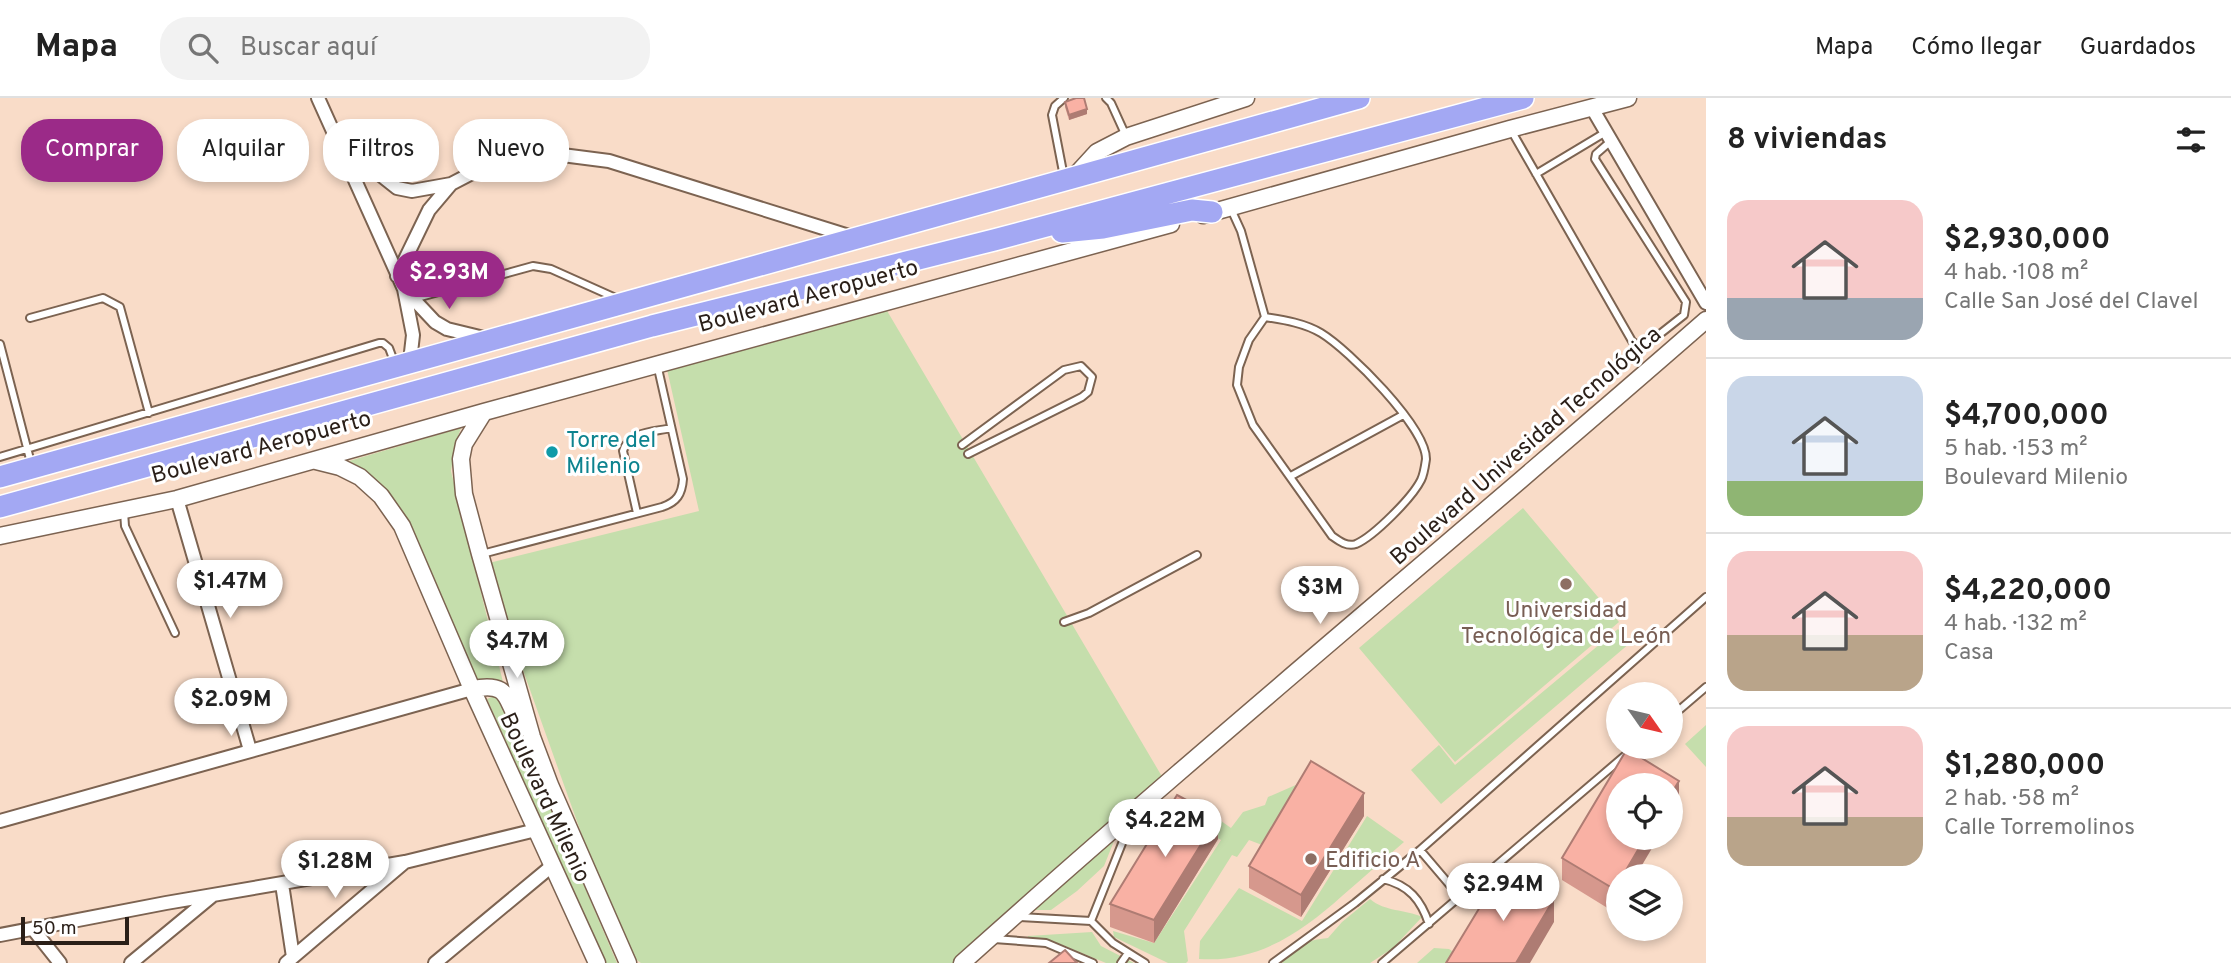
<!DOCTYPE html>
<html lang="es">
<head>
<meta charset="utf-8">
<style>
	:root { --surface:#fff; --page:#f2f2f2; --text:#222; --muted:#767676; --line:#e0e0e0; --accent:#9b2a88 }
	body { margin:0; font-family:Overpass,sans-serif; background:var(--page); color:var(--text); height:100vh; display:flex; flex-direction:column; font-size:26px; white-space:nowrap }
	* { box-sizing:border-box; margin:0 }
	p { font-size:23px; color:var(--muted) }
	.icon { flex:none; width:38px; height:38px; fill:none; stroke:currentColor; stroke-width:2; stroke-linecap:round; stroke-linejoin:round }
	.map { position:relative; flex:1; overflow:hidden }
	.side { display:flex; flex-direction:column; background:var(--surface); width:525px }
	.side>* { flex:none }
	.banner { position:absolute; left:21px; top:21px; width:665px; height:63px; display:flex; gap:14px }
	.needle { width:46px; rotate:124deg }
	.controls { position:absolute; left:1606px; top:584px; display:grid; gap:14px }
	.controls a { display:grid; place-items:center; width:77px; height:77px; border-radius:50%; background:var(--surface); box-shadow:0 4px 10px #0003; font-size:35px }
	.scale { position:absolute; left:21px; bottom:18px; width:108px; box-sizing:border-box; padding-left:7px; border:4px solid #2a1f18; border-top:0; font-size:19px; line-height:24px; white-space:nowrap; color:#2a1f18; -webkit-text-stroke:5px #fff; paint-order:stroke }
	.price { position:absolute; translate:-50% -60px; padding:0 16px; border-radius:24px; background:#fff; color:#222; font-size:23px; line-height:46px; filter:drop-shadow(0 2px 4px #0008) }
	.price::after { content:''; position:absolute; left:50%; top:42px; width:21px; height:16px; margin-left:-10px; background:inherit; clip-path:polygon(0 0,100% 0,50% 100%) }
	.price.on { background:var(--accent); color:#fff }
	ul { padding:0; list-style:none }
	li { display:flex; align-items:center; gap:21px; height:175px; padding:0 21px }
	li+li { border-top:2px solid var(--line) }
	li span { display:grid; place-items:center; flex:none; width:196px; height:140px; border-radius:21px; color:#555 }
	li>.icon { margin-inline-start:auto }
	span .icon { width:84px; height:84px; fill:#fffc; stroke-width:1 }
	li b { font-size:30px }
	h2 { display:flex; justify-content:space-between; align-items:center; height:84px; padding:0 21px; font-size:30px }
	.chip { padding:0 24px; border-radius:28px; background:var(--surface); box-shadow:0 4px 10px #0003; font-size:24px; line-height:63px }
	.chip.on { background:var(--accent); color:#fff }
	header { display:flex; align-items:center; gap:42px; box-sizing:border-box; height:98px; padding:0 35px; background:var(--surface); border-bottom:2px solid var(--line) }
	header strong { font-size:33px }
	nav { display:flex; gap:38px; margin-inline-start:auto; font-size:24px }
	.search { width:490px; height:63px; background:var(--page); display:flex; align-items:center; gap:18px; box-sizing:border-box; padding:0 24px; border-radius:28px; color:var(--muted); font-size:26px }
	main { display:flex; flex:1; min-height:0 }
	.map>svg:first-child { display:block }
	.green { fill:#c5deac }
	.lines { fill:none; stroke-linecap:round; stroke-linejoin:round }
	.service-casing { stroke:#7c6351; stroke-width:10 }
	.minor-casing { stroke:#7c6351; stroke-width:16 }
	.tertiary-casing { stroke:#7c6351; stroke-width:19 }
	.trunk-casing { stroke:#fff; stroke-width:24 }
	.service { stroke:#fff; stroke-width:6 }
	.minor { stroke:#fff; stroke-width:12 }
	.tertiary { stroke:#fff; stroke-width:16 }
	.trunk { stroke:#a3a8f3; stroke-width:21 }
	.wall { fill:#d6988d }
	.shaded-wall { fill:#ae7c73 }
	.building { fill:#f9b1a4; stroke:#ae7c73; stroke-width:2 }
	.culture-dot { fill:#0f9aa8; stroke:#fff; stroke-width:2.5 }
	.education-dot { fill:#8d6e63; stroke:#fff; stroke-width:2.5 }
	.labels { text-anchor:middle; stroke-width:6; stroke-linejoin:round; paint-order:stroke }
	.street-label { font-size:23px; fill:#2a1f18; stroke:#fff }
	.culture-label { font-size:23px; fill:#0d838f; stroke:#fff; text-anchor:start }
	.education-label { font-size:23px; fill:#785e54; stroke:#fff }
</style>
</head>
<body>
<header>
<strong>Mapa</strong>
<div class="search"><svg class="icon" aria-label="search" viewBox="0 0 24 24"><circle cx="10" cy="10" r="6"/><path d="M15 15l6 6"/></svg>Buscar aquí</div>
<nav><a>Mapa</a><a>Cómo llegar</a><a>Guardados</a></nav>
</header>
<main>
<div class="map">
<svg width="1706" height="865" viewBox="0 0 1706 865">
	<rect width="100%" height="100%" fill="#f9dcc8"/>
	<path class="green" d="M883,206L1167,687L959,865H641L623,852L485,466L699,413L666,267Z
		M461,330L455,347L451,373L503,584L476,582L400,414L349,363Z
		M1523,410L1619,524L1455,664L1359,550Z
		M1618,531L1630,545L1441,706L1411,672L1439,647L1455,667Z
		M494,598L506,604L617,865H605L487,601Z
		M1706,627V669L1685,646Z
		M1298,686L1270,750L1249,742L1237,759L1232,757L1184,833L1188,863L1186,865H1168L1114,839L1113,833L1154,845L1221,742L1178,717L1190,701L1231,730L1243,714L1265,707L1268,699Z
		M1367,718L1404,744C1383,762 1363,780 1342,798C1302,834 1258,865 1199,861L1200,843L1239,790L1302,823Z
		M1114,743L1104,768L1077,793L1051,812H1030Z
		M1370,801C1385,814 1405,811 1422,819L1393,850L1370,865H1282C1294,848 1307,842 1328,840L1342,824Z
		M1092,834L1101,848L1134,865H1106L1050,842L1027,841L1028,838Z
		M1434,850L1449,851L1461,859L1457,865H1417Z"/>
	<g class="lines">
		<defs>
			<path id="service" d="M1106,0L1111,5L1126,38
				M1511,32L1632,243L1640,249L1646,247L1684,217L1686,204L1595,61L1596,56L1611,43
				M1536,76L1606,34
				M1064,79L1052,17L1055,8L1064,0
				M1231,111L1241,133L1265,219L1249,242L1239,269L1237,287L1253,327L1332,438C1339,443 1347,449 1356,446C1374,438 1412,400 1421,382C1424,376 1425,368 1426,361C1426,329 1349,252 1321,235C1304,225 1284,222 1265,219
				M413,201L533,168L551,171L618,201
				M30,220L103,200L120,209L149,315
				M0,246L31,365
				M962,347L1064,272L1081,268L1092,279L1088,294L1082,299L968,356
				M0,359L379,245H383L389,250L395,266
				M1291,378L1403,317
				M124,414L125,428L175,535
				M637,415L623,353C629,333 654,334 671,330
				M482,456L662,409C677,404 682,396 683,381L657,266
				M1064,524L1089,515L1197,457
				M1671,619L1706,589
				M1131,723L1091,823L1113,845L1145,865
				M1420,752L1460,799
				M1383,781C1409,787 1421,802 1429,826
				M1020,819L1091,823
				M994,841L1046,845L1093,865
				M1121,865L1128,855
				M1273,865L1355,805L1420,752L1706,499
				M1382,865L1635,649"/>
			<path id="minor" d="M318,0L404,191L435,224L447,231L484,240
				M1592,10L1706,205
				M339,44L397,90L412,93L451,86
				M397,178L429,112L451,86L503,59L539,54L609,63L852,139
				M404,191L413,237L410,263
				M177,401L250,652
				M0,723L472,591
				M282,786L293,859
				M33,831L60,865
				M0,837L166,805L405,764L536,732
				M131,865L212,798
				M286,865L405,764
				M435,865L553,767"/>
			<path id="tertiary" d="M1075,78L1097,54L1126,39L1246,0
				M1203,117L1510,31L1628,0
				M484,314L464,346L461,361L464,396L480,456L532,639L550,687L628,865
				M316,363L340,369L360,379L381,398L402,428L472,591L597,865
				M0,438L177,401L484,314L1171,126
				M472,591C514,583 503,604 523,629
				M962,865C1206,646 1459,438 1706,222"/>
			<path id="trunk" d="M1062,134L1103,130L1192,112L1212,114
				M0,379L1359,0
				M0,409L652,228L994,142L1523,0"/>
		</defs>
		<use href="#service" class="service-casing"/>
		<use href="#minor" class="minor-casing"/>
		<use href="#tertiary" class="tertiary-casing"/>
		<use href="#trunk" class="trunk-casing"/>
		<use href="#service" class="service"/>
		<use href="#minor" class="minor"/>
		<use href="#tertiary" class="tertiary"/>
		<use href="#trunk" class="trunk"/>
	</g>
	<path class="wall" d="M1065,4L1087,16L1069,22L1065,9Z
		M1679,705L1619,779V806L1614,814L1562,782V760Z
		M1364,718L1301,819L1249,790V768Z
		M1218,741L1154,845L1110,829V806Z"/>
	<path class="shaded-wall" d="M1087,11V16L1069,22V17Z
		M1679,683V705L1671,718V696Z
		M1364,695V718L1301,819V797Z
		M1218,719V741L1154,845V822Z
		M1645,740H1658L1635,779H1622Z
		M1619,784V806L1614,814V791Z
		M1554,801V824L1530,865H1516Z"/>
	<path class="building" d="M1076,0H1084L1087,11L1069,17L1065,4Z
		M1627,651L1679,683L1671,696V688H1619V740H1645L1622,779H1619V784L1614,791L1562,760Z
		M1311,663L1364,695L1301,797L1249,768Z
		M1177,697L1218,719L1154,822L1110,806Z
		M1503,771L1554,801L1516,865H1446Z
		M1065,852L1077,865H1049Z"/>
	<circle class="culture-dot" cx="552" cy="354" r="7"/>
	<g class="education-dot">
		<circle cx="1566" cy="486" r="7"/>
		<circle cx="1311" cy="761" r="7"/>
	</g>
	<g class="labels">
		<g class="street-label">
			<text transform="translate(808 197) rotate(-15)" y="8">Boulevard Aeropuerto</text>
			<text transform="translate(1525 347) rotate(-41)" y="8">Boulevard Univesidad Tecnológica</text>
			<text transform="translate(261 348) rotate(-15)" y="8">Boulevard Aeropuerto</text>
			<text transform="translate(546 699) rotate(65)" y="8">Boulevard Milenio</text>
		</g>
		<g class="culture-label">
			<text x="566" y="349">Torre del<tspan x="566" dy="26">Milenio</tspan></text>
		</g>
		<g class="education-label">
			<text x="1566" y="519">Universidad<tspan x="1566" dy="26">Tecnológica de León</tspan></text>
			<text x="1325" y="769" text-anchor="start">Edificio A</text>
		</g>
	</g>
</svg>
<div class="controls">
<a><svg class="needle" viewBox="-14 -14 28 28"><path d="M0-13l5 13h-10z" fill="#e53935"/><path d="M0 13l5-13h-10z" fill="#767676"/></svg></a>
<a><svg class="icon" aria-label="locate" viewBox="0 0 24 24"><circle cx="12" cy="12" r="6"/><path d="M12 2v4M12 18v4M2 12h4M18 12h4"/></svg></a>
<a><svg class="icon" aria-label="layers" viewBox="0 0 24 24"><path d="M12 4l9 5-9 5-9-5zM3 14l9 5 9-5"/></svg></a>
</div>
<div class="scale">50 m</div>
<b class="price on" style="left:449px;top:213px">$2.93M</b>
<b class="price" style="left:230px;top:522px">$1.47M</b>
<b class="price" style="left:1320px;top:528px">$3M</b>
<b class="price" style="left:517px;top:582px">$4.7M</b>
<b class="price" style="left:231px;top:640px">$2.09M</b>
<b class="price" style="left:1165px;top:761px">$4.22M</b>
<b class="price" style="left:335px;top:802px">$1.28M</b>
<b class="price" style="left:1503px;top:825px">$2.94M</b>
<div class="banner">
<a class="chip on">Comprar</a>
<a class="chip">Alquilar</a>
<a class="chip">Filtros</a>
<a class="chip">Nuevo</a>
</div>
</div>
<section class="side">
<h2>8 viviendas<svg class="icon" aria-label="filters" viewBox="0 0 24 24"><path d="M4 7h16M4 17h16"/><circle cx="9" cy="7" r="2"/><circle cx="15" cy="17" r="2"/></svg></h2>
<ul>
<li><span style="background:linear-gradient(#f6c9c9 70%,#9aa5b1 0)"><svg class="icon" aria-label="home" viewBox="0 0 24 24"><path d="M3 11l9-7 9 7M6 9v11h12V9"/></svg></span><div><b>$2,930,000</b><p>4 hab. · 108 m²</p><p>Calle San José del Clavel</p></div></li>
<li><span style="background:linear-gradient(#c9d6e8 75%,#8fb573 0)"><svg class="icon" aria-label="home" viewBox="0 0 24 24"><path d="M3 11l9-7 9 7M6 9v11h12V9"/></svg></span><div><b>$4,700,000</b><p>5 hab. · 153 m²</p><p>Boulevard Milenio</p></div></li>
<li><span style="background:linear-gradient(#f6c9c9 60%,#b9a48a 0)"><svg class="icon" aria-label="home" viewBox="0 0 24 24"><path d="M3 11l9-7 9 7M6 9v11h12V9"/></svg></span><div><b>$4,220,000</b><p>4 hab. · 132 m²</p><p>Casa</p></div></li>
<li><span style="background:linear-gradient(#f6c9c9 65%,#b9a48a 0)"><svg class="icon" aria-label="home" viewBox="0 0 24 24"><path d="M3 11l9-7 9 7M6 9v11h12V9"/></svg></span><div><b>$1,280,000</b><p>2 hab. · 58 m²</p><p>Calle Torremolinos</p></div></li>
</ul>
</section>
</main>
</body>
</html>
